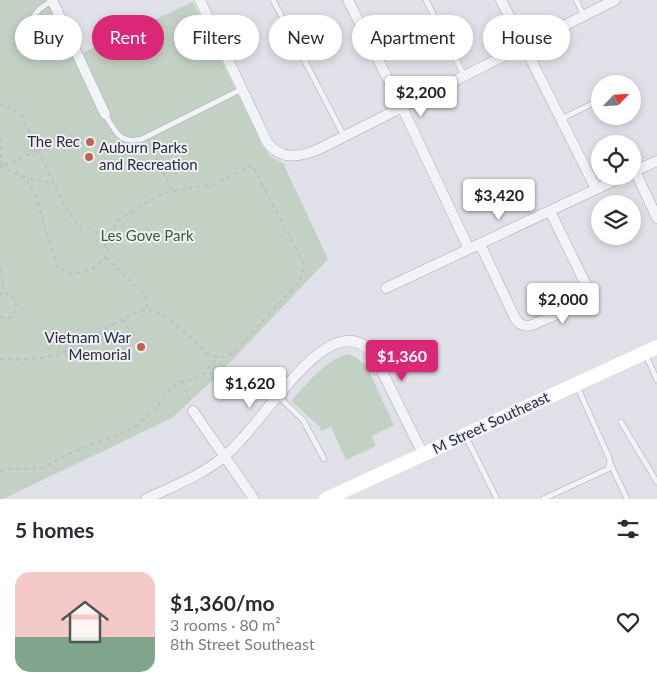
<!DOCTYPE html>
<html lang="en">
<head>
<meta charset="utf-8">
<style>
	:root { --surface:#fff; --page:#f7f7f7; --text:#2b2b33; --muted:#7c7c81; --accent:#db2777 }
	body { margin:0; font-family:Lato,sans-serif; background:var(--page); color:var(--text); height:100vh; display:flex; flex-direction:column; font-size:19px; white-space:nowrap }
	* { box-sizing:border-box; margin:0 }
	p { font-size:16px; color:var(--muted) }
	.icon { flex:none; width:28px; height:28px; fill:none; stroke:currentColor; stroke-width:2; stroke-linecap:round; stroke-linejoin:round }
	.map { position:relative; height:499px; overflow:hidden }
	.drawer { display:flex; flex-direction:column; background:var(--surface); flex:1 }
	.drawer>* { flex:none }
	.banner { position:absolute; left:15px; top:15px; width:628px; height:45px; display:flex; gap:10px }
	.needle { width:32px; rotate:65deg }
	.buttons { position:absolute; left:591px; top:75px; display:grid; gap:10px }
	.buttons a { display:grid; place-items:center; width:50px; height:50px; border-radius:50%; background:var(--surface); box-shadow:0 2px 8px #0003; font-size:25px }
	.price { position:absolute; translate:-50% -42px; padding:0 11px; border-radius:5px; background:#fff; color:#222; font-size:16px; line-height:32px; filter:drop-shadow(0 1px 2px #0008) }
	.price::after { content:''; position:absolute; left:50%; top:30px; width:15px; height:11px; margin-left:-8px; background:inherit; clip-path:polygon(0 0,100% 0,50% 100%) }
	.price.active { background:var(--accent); color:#fff }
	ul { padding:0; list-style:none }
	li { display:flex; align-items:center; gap:15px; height:125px; padding:0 15px }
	li span { display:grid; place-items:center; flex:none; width:140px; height:100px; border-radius:15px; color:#555 }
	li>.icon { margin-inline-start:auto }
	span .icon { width:60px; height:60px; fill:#fffc; stroke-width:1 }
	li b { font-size:21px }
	h2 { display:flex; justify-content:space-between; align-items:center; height:60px; padding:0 15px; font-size:21px }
	.pill { padding:0 18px; border-radius:22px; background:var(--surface); box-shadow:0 2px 8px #0003; font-size:18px; line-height:45px }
	.pill.active { background:var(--accent); color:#fff }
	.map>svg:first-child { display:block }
	.park { fill:#c2d1c3 }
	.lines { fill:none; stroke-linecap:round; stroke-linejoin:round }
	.service-casing { stroke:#a9aab5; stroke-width:6 }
	.minor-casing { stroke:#a9aab5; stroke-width:11 }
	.path { stroke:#bebfc6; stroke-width:2; stroke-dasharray:4 4; stroke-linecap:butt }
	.service { stroke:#f2f3f6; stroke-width:5 }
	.minor { stroke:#f2f3f6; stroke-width:10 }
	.secondary { stroke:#fff; stroke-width:14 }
	.poi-dot { fill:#c26150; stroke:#eff0f5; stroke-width:2 }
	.labels { text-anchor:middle; stroke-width:4; stroke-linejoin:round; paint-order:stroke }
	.poi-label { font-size:15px; fill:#2a2b3e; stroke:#eff0f5; text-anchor:end }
	.park-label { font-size:15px; fill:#39583c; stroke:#eff0f5 }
	.street-label { font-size:15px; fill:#2a2b3e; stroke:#eff0f5 }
</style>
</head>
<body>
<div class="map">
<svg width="657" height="499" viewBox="0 0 657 499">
	<rect width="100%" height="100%" fill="#e0e1e8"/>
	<path class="park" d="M0,0H52L78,55L193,2L263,146L271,157L283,163L328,259L219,374L172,418L3,499H0Z
		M348,354L357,358L367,367L394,425L372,436L376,446L346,460L331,427L321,431L320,427L291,401C308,383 323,361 348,354Z"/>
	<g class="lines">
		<defs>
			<path id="service" d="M273,0L344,136
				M426,0L464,75
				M576,0L584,16
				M52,2C46,4 40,8 36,13C28,24 38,44 51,45C58,45 64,42 70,39
				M105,114C115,131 120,145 142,139L242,89
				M561,119L600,100
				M645,353L657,380
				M278,396L303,420L324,459
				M621,422L657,482
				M465,435L497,499
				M610,463L627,499
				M543,499L608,469L610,460L577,386"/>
			<path id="minor" d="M52,0L105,114
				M200,0L267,142C281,161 300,157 319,149L615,0
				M348,0L402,107L469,249
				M501,0L596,189
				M635,171L657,218
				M632,172L657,161
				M480,244L515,318C519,325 524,327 532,325L578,305L588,298V289L550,211
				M386,288L624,176
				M193,411L254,499
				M146,499C173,486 203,475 226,455C244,439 260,417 276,398C297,374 342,314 374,355L423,454"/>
		</defs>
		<use href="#service" class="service-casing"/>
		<use href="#minor" class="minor-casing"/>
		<path class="path" d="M0,106L5,104L22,116L65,207L85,235
			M0,138L2,167L38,150
			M150,143L172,191
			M0,166L26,178L53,183
			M95,231L108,250
			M105,257L145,294L147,309
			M0,269L3,286L0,295
			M0,317L6,319L11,317L17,307L14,298L2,291
			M122,320L142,346
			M0,359C22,360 43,360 64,352C84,344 133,308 149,310C168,312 193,341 207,353C216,359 224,358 233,353L298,283C303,275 304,269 302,260L252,165L215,184L172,191L159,195L119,219L115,226L112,240L105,257L94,268L76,273L66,272L58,267L35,195L26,178
			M183,381L190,401
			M0,471L7,469H32L44,467L71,453L129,430L137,425L155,410L171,387L183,381L195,379L203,374L218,357"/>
		<use href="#service" class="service"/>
		<use href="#minor" class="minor"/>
		<path class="secondary" d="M326,499L657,347"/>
	</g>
	<g class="poi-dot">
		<circle cx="90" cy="142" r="5"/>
		<circle cx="89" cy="157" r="5"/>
		<circle cx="141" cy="347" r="5"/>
	</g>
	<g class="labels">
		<g class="poi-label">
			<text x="80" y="147">The Rec</text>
			<text x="99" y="153" text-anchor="start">Auburn Parks<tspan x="99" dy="17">and Recreation</tspan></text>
			<text x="131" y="343">Vietnam War<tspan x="131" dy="17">Memorial</tspan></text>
		</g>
		<g class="park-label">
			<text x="147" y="241">Les Gove Park</text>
		</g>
		<g class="street-label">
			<text transform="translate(491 423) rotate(-25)" y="5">M Street Southeast</text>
		</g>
	</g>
</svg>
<div class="buttons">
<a><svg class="needle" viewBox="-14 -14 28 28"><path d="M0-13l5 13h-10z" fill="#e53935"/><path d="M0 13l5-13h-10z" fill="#7c7c81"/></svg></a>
<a><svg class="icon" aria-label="locate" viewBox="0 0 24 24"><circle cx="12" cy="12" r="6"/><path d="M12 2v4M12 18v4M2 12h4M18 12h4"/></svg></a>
<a><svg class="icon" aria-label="layers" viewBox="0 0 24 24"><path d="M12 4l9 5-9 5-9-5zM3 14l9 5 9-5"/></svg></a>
</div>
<b class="price" style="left:421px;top:118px">$2,200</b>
<b class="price" style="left:499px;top:221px">$3,420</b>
<b class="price" style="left:563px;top:325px">$2,000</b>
<b class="price active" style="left:402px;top:382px">$1,360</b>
<b class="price" style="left:250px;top:409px">$1,620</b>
<div class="banner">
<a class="pill">Buy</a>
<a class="pill active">Rent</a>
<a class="pill">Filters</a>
<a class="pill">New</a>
<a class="pill">Apartment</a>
<a class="pill">House</a>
</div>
</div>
<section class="drawer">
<h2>5 homes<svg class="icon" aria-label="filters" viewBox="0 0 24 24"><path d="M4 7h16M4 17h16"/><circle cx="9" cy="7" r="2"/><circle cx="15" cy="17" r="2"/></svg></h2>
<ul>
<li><span style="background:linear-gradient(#f6c9c9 65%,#7fa58c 0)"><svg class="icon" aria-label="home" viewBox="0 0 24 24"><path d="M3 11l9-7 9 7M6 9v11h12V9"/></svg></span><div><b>$1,360/mo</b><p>3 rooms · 80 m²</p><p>8th Street Southeast</p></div><svg class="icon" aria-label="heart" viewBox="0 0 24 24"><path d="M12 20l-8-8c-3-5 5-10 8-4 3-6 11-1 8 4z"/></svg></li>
</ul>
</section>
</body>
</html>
